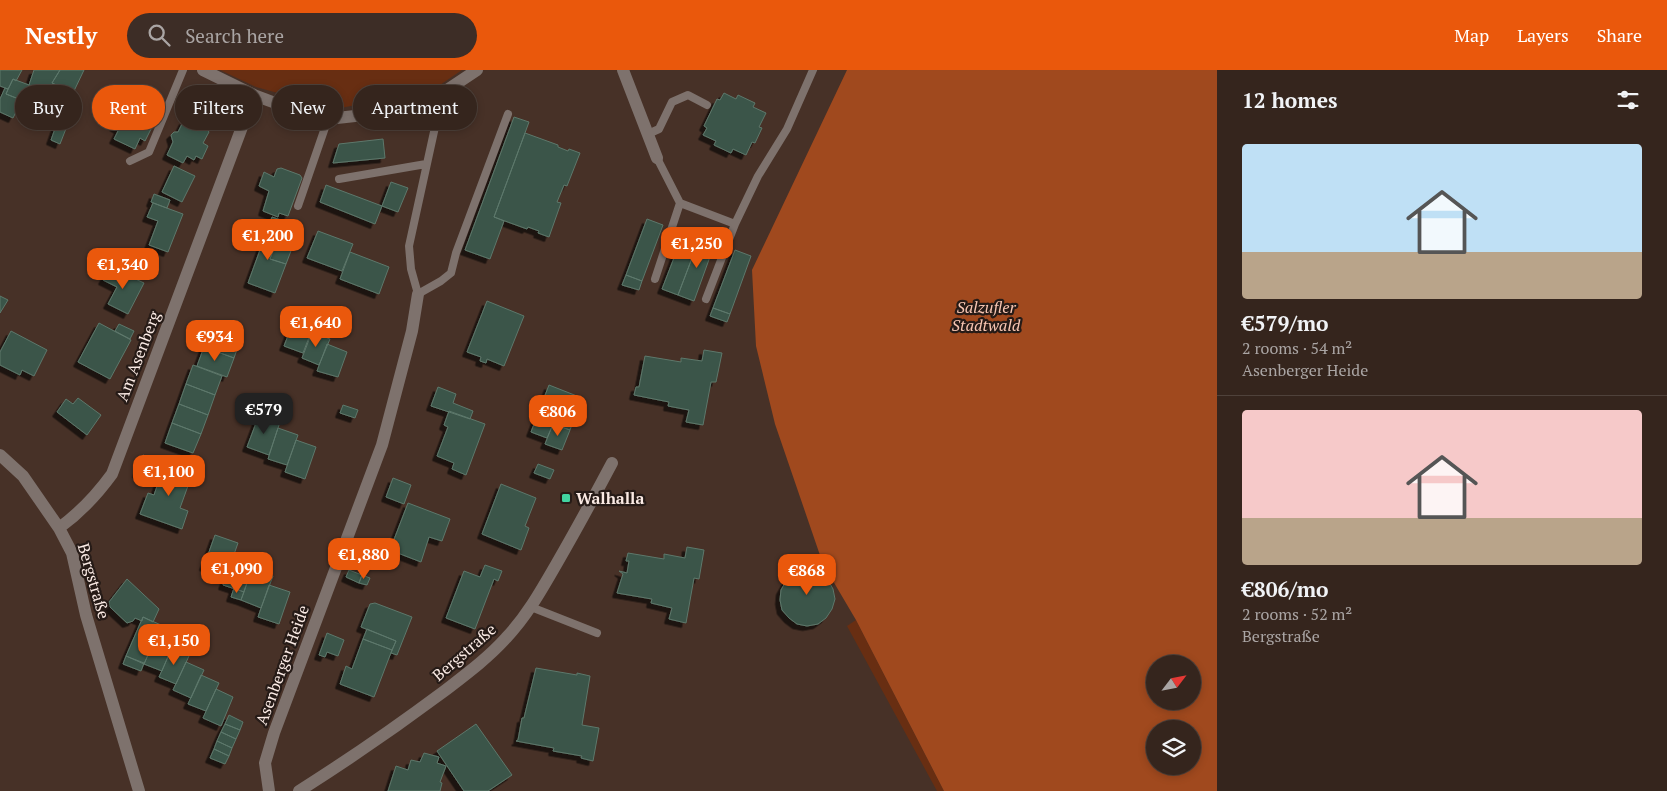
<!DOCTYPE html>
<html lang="en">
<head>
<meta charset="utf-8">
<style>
	:root { --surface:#35251d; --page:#3d2d26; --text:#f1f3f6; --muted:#aaa5a4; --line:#4f423b; --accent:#ea580c }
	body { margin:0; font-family:"PT Serif",serif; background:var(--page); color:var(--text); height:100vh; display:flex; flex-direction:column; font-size:19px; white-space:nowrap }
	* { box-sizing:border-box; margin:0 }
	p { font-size:16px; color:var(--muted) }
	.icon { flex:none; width:28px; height:28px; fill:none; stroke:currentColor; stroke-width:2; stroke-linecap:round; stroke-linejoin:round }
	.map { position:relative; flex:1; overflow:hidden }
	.details { display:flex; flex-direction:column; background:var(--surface); width:450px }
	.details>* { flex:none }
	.hud { position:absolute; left:15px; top:15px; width:475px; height:45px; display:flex; gap:10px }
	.needle { width:32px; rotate:58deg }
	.buttons { position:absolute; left:1146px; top:585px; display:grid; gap:10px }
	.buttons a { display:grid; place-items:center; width:55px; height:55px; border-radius:50%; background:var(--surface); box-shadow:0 2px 8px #0003,0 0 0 1px var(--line); font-size:25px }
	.price { position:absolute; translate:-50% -42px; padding:0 11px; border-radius:10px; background:var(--accent); color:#fff; font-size:16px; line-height:32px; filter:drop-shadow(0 1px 2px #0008) }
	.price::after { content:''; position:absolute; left:50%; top:30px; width:15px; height:11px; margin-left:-8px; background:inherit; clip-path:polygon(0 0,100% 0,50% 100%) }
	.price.active { background:#222; color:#fff }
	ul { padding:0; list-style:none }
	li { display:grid; align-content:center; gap:10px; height:265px; padding:0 25px }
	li+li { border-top:1px solid var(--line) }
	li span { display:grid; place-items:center; height:155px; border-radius:5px; color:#555 }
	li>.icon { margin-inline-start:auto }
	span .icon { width:90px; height:90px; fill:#fffc; stroke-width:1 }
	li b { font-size:21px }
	h2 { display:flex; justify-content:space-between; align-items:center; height:60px; padding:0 25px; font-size:21px }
	.pill { padding:0 18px; border-radius:22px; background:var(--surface); box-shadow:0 2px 8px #0003,0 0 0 1px var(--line); font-size:18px; line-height:45px }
	.pill.active { background:var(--accent); color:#fff }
	header { display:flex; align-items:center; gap:30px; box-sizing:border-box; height:70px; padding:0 25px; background:var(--accent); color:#fff }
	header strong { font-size:24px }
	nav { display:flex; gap:28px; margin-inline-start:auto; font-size:18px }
	.search { width:350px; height:45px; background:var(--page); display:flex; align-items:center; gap:12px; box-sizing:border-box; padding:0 18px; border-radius:28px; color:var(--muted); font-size:19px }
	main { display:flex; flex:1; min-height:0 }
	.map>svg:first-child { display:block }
	.green { fill:#682e12 }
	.forest { fill:#a0491e; fill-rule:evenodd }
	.building { fill:#3a5449; stroke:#5d786b; filter:url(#shadow) }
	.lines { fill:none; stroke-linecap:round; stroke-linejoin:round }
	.service { stroke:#7e726d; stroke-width:8 }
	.minor { stroke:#7e726d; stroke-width:12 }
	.poi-dot { fill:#42d4a1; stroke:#261b17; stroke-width:2 }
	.labels { text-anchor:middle; stroke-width:4.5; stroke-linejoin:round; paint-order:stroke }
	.park-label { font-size:16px; font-style:italic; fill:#f8c6b2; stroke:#261b17 }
	.street-label { font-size:16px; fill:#fbebe5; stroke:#261b17 }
	.poi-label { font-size:16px; font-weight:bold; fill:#fbebe5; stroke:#261b17; text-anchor:start }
</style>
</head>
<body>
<header>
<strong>Nestly</strong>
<div class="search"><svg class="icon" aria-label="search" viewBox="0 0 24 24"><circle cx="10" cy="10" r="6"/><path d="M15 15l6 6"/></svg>Search here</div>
<nav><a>Map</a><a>Layers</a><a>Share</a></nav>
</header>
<main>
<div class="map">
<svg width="1217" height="721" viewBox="0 0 1217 721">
	<defs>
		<filter id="shadow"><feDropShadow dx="-4.5" dy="4.5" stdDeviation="0" flood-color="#0009"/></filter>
	</defs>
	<rect width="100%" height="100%" fill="#473127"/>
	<path class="green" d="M220,0H462L434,19L336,39L256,17Z
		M856,550L944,721H937L847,556Z"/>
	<path class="forest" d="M847,0H1217V721H944L856,550L823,494L775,354L756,276L752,200ZM1155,594H1192V631H1155ZM1155,659H1192V696H1155Z"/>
	<path class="building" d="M0,0H22L16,11L13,9L8,19L0,16Z
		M34,0H60L52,13L73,23L71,27L62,22L60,25L39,16L37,19L29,15Z
		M60,0H84L73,23L52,13Z
		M13,9L29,15L23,31L6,24Z
		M5,18L8,19L6,24L22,30L13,48L0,42V29Z
		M132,23L159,37L156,42L159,43L145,71L140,68L135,79L114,69L119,59L114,56V55L110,51V45L115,41H120L127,28L129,29Z
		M724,23L736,29L738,25L755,33L753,37L766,43L759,57L762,58L755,73L752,72L746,85L733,79L731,83L714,75L716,71L703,65L707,58L704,56L717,29L720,30Z
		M23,32L38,38L36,45L20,40Z
		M514,47L529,52L494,147L504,151L490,189L465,180Z
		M184,50L198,57L201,55L206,58L209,62L203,73L208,76L202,89L196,86L194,90L187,86L183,93L167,85L173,72L171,65L174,62H178Z
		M57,53L67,56L60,74L51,70Z
		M525,63L558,75V77L568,81L569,79L580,83L567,116L564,115L557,132L561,133L549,167L538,163L539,161L528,157L527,159L494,147Z
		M383,69L385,88L333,93L339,74Z
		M174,96L195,106L182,132L162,122Z
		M281,98L300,105L302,108L288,146L279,143L278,147L263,141L269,121L259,116L264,102L274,107L277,99Z
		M391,112L408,118L398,142L382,136Z
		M326,115L382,136L375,154L320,132Z
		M154,124L170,130L167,138L151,132Z
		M153,133L183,144L168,182L149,175L158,151L147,147Z
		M272,147L283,151L270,189L286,194L275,223L248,213Z
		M647,149L663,155L642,211L626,205Z
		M281,159L297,165L286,194L270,189Z
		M318,161L353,174L342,201L307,188Z
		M684,162L700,167L678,225L662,219Z
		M700,167L715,173L694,231L678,225Z
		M735,180L751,186L730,244L713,238Z
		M350,182L389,197L379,224L340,209Z
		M110,197L144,213L128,244L108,234L117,217L103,210Z
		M626,205L642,211L639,220L622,215Z
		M0,226L8,230L0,243Z
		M487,231L524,246L504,296L487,289L486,293L480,291L481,287L467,282Z
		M713,238L730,244L727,252L710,246Z
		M294,250L313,257L303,283L284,276Z
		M99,253L131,270L110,309L78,292Z
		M119,254L134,261L130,269L115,261Z
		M211,257L241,268L234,288L204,277Z
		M11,261L47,280L34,306L22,300L20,305L0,295V282Z
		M312,262L330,269L319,295L302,288Z
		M327,274L347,282L338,307L317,301Z
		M204,277L234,288L227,307L197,296Z
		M704,280L722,283L716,312H711L703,355L686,352L689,340L668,336L669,332L634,325L636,317H639L645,286L681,292V288L702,291Z
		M193,295L222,306L215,325L186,314Z
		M186,314L215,325L208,345L179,334Z
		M549,315L582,328L570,360L553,354L547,368L531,362Z
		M438,317L456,324L453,333L473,341L470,349L431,336Z
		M78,328L101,345L87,365L57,342L66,329L73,334Z
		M179,334L208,345L201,364L172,353Z
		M343,335L358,340L355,348L340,343Z
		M449,341L485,354L466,405L452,399L454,393L437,386L448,357L444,355Z
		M259,345L280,352L269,385L247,377Z
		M172,353L201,364L193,383L165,373Z
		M553,354L570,360L562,380L545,374Z
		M278,358L298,365L287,395L268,389Z
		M296,370L316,377L305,409L285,402Z
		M143,385L160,391L153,409L137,403Z
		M165,393L193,402L180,438L188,441L182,459L140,444L148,423L154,425Z
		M538,394L554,400L550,409L534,403Z
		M393,408L411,415L404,434L386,427Z
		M501,414L536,428L525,456L529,458L521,480L482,464Z
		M408,433L450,449L442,471L429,467L421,492L390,480Z
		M215,465L238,473L227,504L204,496Z
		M687,477L704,480L699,509L694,508L686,553L669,549L672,538L651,533L652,529L617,523L623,504L619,501L627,503L629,491H626L628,483L664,489V484L685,488Z
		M235,483L255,490L244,522L223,515Z
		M807,488L809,501L819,504L828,510L833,519L835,529L832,539L826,548L818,554L807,556L797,554L789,548L782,540L780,530L781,520L786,511L794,504L792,491Z
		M485,495L502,501L498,511L494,509L475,559L446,548L464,501L480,507Z
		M252,498L273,506L261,538L241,530Z
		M349,500L362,505L359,513L346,507Z
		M362,505L370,508L367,515L359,513Z
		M127,509L159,539L153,552L143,547L142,551L135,548L133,551L127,553L110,537L109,532Z
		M269,515L290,522L279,554L258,547Z
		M234,518L244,522L241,530L231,527Z
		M375,533L412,547L397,585L391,583L396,571L361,557L370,534Z
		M143,547L161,555L144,594L126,586Z
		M367,559L396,571L392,580L363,569Z
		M327,563L344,570L338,586L327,582L325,587L319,585Z
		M157,565L174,572L162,601L144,594Z
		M363,569L392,580L374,627L340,614L346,596L352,599Z
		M172,578L189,586L176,614L159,607Z
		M126,586L144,593L141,601L123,594Z
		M186,592L204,600L191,628L173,620Z
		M536,598L577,605V603L590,606L582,655L599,658L593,691L581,688L582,686L553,681L554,678L516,671L518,670L522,648H524Z
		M201,605L219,613L206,641L188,634Z
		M216,619L233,627L221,656L203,648Z
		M229,645L243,652L240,660L225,654Z
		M225,654L240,660L236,669L221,662Z
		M476,654L512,705L488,721H464L437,681Z
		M221,662L236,669L232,678L217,671Z
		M217,671L232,678L229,686L214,679Z
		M214,679L229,686L225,694L210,688Z
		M424,683L439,687L437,693L446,696L440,712L442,713L440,721H388L396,696L408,700L411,690L420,692Z"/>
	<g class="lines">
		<path class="service" d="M435,28L437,48L409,176L411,199L418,224L441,211L451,203L456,183L508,44
			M648,64L659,59L672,32L688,25L707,35
			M657,88L680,133L735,154L758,106L787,59L813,0
			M130,91L149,82L183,0
			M339,109L426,94
			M298,136L328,49
			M655,209L680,133
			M706,229L735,154
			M531,537L597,563"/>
		<path class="minor" d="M203,0L254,25L278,34L328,49L391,42L417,36L435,28L477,0
			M623,0L657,88
			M0,385L23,406L59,458L72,483L86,545L139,721
			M59,458C81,442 96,426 112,404L254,25
			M269,721L265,693L274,663L382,375L412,261L418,224
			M299,721C348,690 396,657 443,622C465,605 487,589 506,568C527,546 542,519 557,493C576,460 594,427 612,393"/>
	</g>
	<rect class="poi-dot" x="561" y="423" width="10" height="10" rx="2.5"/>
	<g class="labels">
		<g class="park-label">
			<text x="986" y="243">Salzufler<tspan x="986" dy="18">Stadtwald</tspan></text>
		</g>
		<g class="street-label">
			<text transform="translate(138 286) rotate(-69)" y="6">Am Asenberg</text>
			<text transform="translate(94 511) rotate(74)" y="6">Bergstraße</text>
			<text transform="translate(464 582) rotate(-41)" y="6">Bergstraße</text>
			<text transform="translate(282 595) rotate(-70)" y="6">Asenberger Heide</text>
		</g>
		<g class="poi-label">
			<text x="576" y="434">Walhalla</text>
		</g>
	</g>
</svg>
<div class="buttons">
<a><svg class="needle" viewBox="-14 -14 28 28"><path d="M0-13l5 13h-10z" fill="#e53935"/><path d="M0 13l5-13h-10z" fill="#aaa5a4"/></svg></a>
<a><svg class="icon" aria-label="layers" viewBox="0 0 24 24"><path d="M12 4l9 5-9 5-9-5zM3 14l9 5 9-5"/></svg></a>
</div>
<b class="price" style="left:268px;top:191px">€1,200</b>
<b class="price" style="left:697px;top:199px">€1,250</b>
<b class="price" style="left:123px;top:220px">€1,340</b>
<b class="price" style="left:316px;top:278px">€1,640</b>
<b class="price" style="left:215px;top:292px">€934</b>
<b class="price active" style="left:264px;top:365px">€579</b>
<b class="price" style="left:558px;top:367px">€806</b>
<b class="price" style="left:169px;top:427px">€1,100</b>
<b class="price" style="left:364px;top:510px">€1,880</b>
<b class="price" style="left:237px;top:524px">€1,090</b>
<b class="price" style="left:807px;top:526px">€868</b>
<b class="price" style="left:174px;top:596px">€1,150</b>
<div class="hud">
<a class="pill">Buy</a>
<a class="pill active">Rent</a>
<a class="pill">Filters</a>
<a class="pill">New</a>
<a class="pill">Apartment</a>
</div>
</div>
<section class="details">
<h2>12 homes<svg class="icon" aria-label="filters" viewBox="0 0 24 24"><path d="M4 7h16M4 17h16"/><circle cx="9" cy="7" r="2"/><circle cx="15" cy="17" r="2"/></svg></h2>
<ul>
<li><span style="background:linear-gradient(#bfe0f5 70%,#b9a48a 0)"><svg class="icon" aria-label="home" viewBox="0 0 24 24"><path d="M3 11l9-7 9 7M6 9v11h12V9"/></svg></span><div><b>€579/mo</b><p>2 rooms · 54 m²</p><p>Asenberger Heide</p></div></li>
<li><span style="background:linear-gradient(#f6c9c9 70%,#b9a48a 0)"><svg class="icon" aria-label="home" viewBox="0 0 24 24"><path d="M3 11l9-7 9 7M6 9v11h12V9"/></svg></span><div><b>€806/mo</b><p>2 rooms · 52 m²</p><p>Bergstraße</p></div></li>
</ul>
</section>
</main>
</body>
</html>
